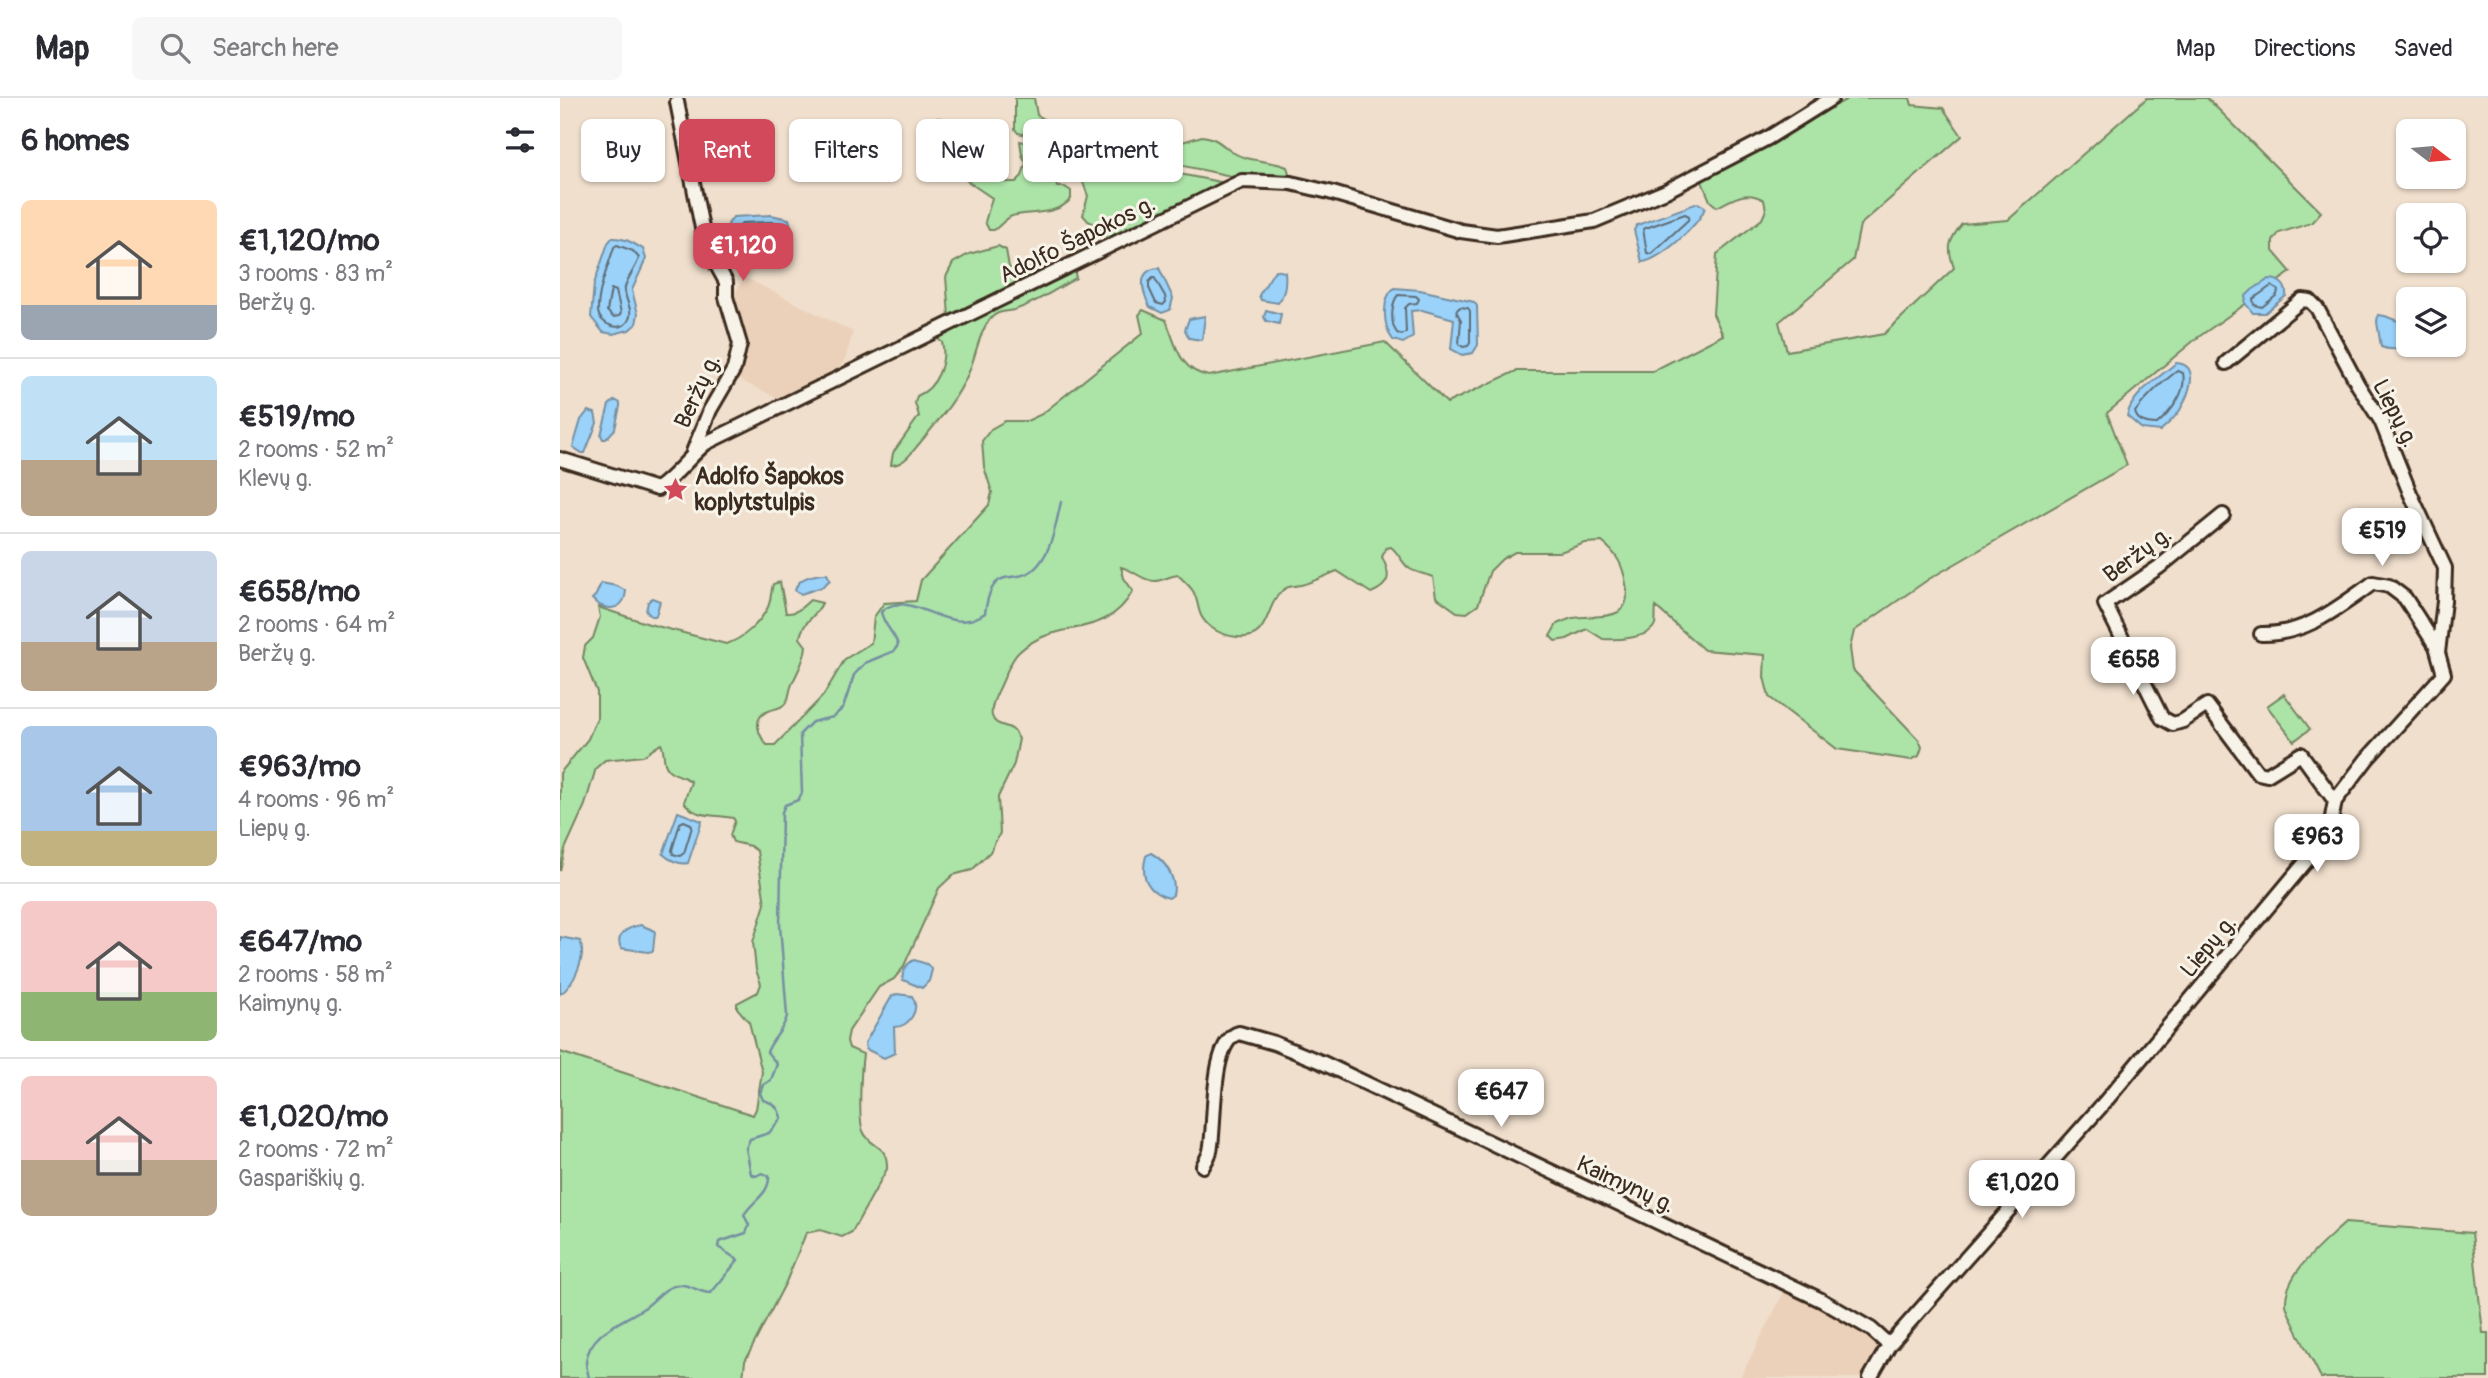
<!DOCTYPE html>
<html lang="en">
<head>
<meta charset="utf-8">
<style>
	:root { --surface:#fff; --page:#f7f7f7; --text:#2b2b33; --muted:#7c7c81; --line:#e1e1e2; --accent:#d1495b }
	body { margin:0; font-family:Pangolin,sans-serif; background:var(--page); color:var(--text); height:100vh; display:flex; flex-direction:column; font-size:26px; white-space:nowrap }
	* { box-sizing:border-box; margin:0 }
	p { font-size:23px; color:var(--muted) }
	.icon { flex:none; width:38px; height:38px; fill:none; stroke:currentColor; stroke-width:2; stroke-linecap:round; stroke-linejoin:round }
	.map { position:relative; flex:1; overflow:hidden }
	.sheet { display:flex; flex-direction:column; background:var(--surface); width:560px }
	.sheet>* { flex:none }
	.guide { position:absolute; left:21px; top:21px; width:665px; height:63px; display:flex; gap:14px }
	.needle { width:46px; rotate:106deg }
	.buttons { position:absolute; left:1836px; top:21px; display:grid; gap:14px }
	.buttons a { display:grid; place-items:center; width:70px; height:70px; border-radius:10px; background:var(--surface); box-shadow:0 2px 5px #0004; font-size:35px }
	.price { position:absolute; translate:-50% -60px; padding:0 16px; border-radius:14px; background:#fff; color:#222; font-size:23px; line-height:46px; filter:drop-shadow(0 2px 4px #0008) }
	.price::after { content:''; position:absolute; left:50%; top:42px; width:21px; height:16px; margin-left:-10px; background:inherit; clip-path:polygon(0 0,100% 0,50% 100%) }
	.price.current { background:var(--accent); color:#fff }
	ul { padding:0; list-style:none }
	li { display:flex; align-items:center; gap:21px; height:175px; padding:0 21px }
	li+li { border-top:2px solid var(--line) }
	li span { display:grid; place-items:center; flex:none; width:196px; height:140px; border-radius:10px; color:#555 }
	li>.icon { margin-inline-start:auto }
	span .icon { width:84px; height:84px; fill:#fffc; stroke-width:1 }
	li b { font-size:30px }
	h2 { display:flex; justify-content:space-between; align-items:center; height:84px; padding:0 21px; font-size:30px }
	.pill { padding:0 24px; border-radius:10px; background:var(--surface); box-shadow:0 2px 5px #0004; font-size:24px; line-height:63px }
	.pill.current { background:var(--accent); color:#fff }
	header { display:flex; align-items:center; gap:42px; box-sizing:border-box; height:98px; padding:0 35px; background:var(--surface); border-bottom:2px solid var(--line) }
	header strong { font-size:33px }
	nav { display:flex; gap:38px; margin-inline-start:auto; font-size:24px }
	.search { width:490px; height:63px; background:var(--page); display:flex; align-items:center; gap:18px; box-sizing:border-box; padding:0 24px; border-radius:10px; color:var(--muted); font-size:26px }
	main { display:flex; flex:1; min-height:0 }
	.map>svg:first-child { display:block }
	.built { fill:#ebd1ba }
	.green { fill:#ace3a7; stroke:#748662; stroke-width:2 }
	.water { fill:#9ad2fa; stroke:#748fa2; stroke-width:2 }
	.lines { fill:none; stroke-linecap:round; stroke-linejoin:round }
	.shore { stroke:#616d76; stroke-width:2 }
	.stream { stroke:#748fa2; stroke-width:2.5 }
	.minor-casing { stroke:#3b2a1e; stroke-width:18 }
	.minor { stroke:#f7f3e8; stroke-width:12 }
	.labels { text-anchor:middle; stroke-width:6; stroke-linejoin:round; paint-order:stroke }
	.street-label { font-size:23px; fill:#3b2a1e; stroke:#f7f3e8 }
	.poi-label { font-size:23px; font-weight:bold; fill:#3b2a1e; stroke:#f7f3e8; text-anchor:start }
</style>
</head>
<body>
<header>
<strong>Map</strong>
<div class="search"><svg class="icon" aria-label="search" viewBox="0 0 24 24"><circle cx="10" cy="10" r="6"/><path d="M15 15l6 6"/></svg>Search here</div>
<nav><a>Map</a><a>Directions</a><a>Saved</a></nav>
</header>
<main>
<section class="sheet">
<h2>6 homes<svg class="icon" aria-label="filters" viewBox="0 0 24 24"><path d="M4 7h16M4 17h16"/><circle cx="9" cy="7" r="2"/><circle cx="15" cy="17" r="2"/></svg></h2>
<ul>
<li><span style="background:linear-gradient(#ffd9b3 75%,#9aa5b1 0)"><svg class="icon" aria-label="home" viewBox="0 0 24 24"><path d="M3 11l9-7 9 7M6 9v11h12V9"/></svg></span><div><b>€1,120/mo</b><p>3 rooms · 83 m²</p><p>Beržų g.</p></div></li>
<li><span style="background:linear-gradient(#bfe0f5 60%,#b9a48a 0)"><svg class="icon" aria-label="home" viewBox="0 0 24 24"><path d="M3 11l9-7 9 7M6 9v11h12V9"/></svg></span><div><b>€519/mo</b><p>2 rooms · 52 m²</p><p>Klevų g.</p></div></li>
<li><span style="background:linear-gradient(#c9d6e8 65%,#b9a48a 0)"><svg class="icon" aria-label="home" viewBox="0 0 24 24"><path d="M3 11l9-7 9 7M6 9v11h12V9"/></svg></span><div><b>€658/mo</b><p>2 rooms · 64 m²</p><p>Beržų g.</p></div></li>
<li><span style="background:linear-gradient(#a9c7e8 75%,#c2b280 0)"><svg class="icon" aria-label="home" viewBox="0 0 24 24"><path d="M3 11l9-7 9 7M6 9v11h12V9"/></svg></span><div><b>€963/mo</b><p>4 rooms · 96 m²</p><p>Liepų g.</p></div></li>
<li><span style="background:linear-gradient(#f6c9c9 65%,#8fb573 0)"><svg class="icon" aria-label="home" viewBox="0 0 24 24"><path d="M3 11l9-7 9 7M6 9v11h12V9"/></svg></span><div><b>€647/mo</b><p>2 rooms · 58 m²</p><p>Kaimynų g.</p></div></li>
<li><span style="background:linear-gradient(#f6c9c9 60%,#b9a48a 0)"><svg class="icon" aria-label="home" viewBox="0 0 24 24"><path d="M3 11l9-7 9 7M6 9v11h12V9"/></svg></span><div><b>€1,020/mo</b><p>2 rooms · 72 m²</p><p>Gaspariškių g.</p></div></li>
</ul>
</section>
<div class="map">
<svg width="1928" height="1280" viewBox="0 0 1928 1280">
	<rect width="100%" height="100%" fill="#f0dfcd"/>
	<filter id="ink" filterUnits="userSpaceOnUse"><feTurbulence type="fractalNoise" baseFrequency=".0143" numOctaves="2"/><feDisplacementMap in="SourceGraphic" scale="14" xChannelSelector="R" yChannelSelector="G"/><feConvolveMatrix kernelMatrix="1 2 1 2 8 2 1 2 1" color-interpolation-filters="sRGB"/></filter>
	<g filter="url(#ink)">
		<path class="built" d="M184,179L293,234L285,262L271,281L222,302L173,279L181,257L170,205Z
			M1226,1190L1266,1209L1321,1244L1323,1249L1307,1280H1180Z"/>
		<path class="green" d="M455,0H474L477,17C490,24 494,28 495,43L458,35L455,31Z
			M1289,0H1350L1352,7L1383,10L1402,38L1300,127L1293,162L1219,224L1227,253L1324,236L1394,170C1387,150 1388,143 1402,126L1448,122L1587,0H1647L1761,114L1751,125L1719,135L1713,143V153L1731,174L1637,240L1547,315L1567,367L1369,481L1294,533L1290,550L1293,572L1359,642L1362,649L1359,658L1351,662L1277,651L1209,599L1204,579L1205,557L1144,552L1096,509C1095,514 1096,521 1095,526C1090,541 1055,542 1043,541L1027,531L1007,541L995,543L990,538L997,526C1002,524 1008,521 1013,520C1038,516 1074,526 1066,486C1063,467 1057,456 1042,444L1025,445L1000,454H955L942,461L930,473L918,507L907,515L897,514L876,499L873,479C866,476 857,475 850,471C842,466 839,455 831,449L826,450L822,459C831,477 831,487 811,495L777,473C765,478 753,484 741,487C736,488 730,488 726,490C703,504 713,543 677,539C668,538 659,535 652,530C635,517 641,508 633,493C629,487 623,482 618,477C609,478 602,483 595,483C582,483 574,472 561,469L564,480L573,493C545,544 495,519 459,554C450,562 446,577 441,587C437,596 430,608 432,618C435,629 446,626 453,632C456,634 457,638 459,641L454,666L438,699L440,735L430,754L412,772L393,777L379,790L343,870L334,881L319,889L289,933L287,943L289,950L303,956C301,971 298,1021 303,1033C311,1052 328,1044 327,1071L292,1134L282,1139L260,1132L246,1135L226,1184L185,1263L183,1280H0V954L193,1017L196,1011L202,974L189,924L177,910V905L198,894L201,886L196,872L193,844L205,806L197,753L190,748L173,744L170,737L175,723L173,720C155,716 136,721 124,704L131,684C125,678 117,678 110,673C101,666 106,654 101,646L83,658L45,662L36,670L25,707L5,751L0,773V675L28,641L37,620V594L23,560L25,548L33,540L40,519L38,509L89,526L166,546C183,541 200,525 208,509C211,502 211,493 213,486L220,484L226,515C237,516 242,509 250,502L262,505C256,519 242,524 240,540L246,548C245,564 236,575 231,589C229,595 229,601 226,605C220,612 213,610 206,614C192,621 199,638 207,647H215L263,598L285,561L311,545L314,519L324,505L356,503L361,482L429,407L432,394L424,369L422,343L431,331L445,323H467L482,316L583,235L579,217L583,212L606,222C616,247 619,273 649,278L825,244L887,305L956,273H1093L1163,237L1153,216L1157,156L1202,121L1206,112L1204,102C1186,91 1173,101 1157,109L1150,103L1141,81Z
			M378,20L396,24L414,35L419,45L433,64L436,77L446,84H456L462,78L466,65L462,57L460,43L498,52L501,71L496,85L497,89H505L511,93V101C496,118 472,113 452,118C446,120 440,128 434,132H429L425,124L432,100L407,83L405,75L409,43L377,30Z
			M642,38C656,39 662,47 672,54C688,64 710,62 727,69L729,75L724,79H676L609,65L608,58L602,48L604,45H619Z
			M536,60L541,69L542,79L548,81L570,70L584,69L665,85L548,143L539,128L528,123L523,117L528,98L518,71L524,65Z
			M438,148L446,152L449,169L457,174L473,168L482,184L514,171L516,180C496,191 475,206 454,212C444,214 437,213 430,221C418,237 416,258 408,276C396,303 378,323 359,346C351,355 344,367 331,367L333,355L359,318L355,305L357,298C377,290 387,264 382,244L373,238L390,231L386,179L393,165L409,156Z
			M1724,596L1750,631L1734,643L1707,608Z
			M1785,1125L1912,1135L1923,1235H1928V1280H1761C1755,1266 1727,1218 1726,1206C1724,1175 1765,1144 1785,1125Z"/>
		<path class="water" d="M1138,105L1145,109C1142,125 1098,164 1082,164L1074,132L1077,127Z
			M211,117L229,121L231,129C208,163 188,162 168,126L173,119Z
			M52,140C64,139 73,145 83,151L86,161L72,192L78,216L76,226L69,232L53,236L43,234L31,219L34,186L48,145Z
			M599,170L613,200L610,212L602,215L590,209C583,195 575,172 599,170Z
			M715,172L725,174C726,184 725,197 718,205L701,202L699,197Z
			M1709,181C1719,181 1727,187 1726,198L1705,215H1693L1685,205L1686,198L1692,192Z
			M834,190L860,192L914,204L917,208L918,247L913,255L902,257L891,251L894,221L862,212L851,213L853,239L843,245L833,242C823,229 821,201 834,190Z
			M706,212L721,216L719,226L706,223L704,219Z
			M1818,217L1825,218L1848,227V247H1855C1846,251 1830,253 1821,249L1817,224Z
			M645,218L642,242L629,240L625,232L629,221Z
			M1616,265C1642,266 1628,298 1620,312C1615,320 1607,327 1600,333L1582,331L1567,318C1572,295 1599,280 1616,265Z
			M55,302L60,305V308L55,331L46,341H43L41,337L49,307Z
			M28,313L35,315L37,325L25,355H22L13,349L21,322Z
			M263,476H267L270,482L262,489L241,496L235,493C237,480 251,477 263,476Z
			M41,485L57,488L66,493C64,514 44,514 32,501L36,497Z
			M92,500L100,503L96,518H91L86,513L88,504Z
			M118,714L142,723L128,765C120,767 109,762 103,756Z
			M591,755C606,763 617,781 613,797L609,800C588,795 580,779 586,758Z
			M81,827L95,833L93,853L88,854L61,850C54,836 69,829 81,827Z
			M0,839L20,843C27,857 14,888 0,896Z
			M354,862L367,866L372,872L369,883L362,890L343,882C341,874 347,865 354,862Z
			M337,896L352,898C361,912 349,929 334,929L335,955L324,960L306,951L305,945L332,898Z"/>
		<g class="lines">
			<path class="shore" d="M1125,116L1129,118L1128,122L1091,156L1087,155L1083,131Z
				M211,124L220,125L222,130L201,148L188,144L179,129L182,125Z
				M57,147L73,153L79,160C76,170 68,178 65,189C63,200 74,211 69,221C63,236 38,227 38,212C38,191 48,169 54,149Z
				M594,179L605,198L606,204L603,207L596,205L589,190V184Z
				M1711,188L1718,192L1717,197L1702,209L1694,207L1693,201Z
				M51,191L56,193L61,215L59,218L53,219L47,213Z
				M838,197L856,198L859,201L857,205L849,206L845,210L846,234L842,237L837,235C830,226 831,205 838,197Z
				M900,209L908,210L910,213V245L908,248L903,249L899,246L901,222L896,213Z
				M1617,273L1623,275C1627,294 1611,314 1597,326C1588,326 1577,324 1575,314C1587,297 1601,286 1617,273Z
				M124,723L131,726L132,729L124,755L120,758L113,756L112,752L120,725Z"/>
			<path class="stream" d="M29,1280C28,1275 26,1269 26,1264C29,1234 63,1224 84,1210C97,1202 103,1188 120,1187C131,1186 139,1195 151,1195L178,1162L158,1149L159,1144L186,1135L189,1127L184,1117C192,1103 210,1096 209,1078L202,1075L196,1078L191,1076L186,1050L190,1041L209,1035L221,1020C219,1009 213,1005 203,1002L200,995L203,987L211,982L217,966L207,954C213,939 223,934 227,918L220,827L222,714L225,707L238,702L242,695L240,636L252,624L273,619L283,610L294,577L305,565L334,553L338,547C334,534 324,528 321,514C350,487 388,542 425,515C433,459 457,493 479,466C493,449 496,424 501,404"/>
			<defs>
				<path id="minor" d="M117,4L142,130L150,155L166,184V199L180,246L174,271L150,312L133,354
					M1666,265L1742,202L1750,203L1757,210L1798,287L1821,323L1850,395L1885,470L1884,503L1878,555
					M0,361L97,391C116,378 128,360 146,345L682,83L731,85L769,94L901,133L937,138L1034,123L1106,93L1208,40L1272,0
					M1663,417L1599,469L1545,506L1602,620L1613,626L1623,623L1647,607L1698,675L1707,677L1741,656L1775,703
					M643,1068C645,1064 649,1058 650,1053C656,1029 649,943 679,935L714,945L761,964L1261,1202L1311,1231L1329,1247
					M1310,1280L1329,1247L1544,1005L1759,748L1770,730L1775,703L1807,661L1884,576L1876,548L1845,500L1829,488L1813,485C1779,509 1746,537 1701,536"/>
			</defs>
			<use href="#minor" class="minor-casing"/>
			<use href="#minor" class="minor"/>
		</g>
	</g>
	<defs>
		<symbol id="sight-bare" viewBox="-9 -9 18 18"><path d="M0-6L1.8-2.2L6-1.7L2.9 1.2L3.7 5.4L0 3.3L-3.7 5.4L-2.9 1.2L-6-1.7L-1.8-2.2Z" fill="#d1495b" stroke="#f7f3e8" stroke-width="2.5" paint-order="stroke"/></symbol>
	</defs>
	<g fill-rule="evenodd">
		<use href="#sight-bare" x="98" y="374" width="35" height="35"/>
	</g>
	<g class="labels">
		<g class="street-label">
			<text transform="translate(517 141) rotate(-26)" y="8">Adolfo Šapokos g.</text>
			<text transform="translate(137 293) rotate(-65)" y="8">Beržų g.</text>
			<text transform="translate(1836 315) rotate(63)" y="8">Liepų g.</text>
			<text transform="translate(1577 456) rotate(-36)" y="8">Beržų g.</text>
			<text transform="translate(1648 848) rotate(-50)" y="8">Liepų g.</text>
			<text transform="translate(1066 1086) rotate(25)" y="8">Kaimynų g.</text>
		</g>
		<g class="poi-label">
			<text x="135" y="386">Adolfo Šapokos<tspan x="135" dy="26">koplytstulpis</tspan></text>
		</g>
	</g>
</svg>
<div class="buttons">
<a><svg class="needle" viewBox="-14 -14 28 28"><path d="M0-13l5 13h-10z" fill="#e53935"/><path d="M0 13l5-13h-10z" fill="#7c7c81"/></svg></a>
<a><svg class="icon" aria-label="locate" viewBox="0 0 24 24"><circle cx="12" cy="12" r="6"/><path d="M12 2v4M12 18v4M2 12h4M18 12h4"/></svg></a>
<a><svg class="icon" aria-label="layers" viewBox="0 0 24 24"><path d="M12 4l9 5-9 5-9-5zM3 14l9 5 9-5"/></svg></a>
</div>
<b class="price current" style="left:183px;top:185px">€1,120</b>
<b class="price" style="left:1822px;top:470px">€519</b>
<b class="price" style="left:1573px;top:599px">€658</b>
<b class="price" style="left:1757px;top:776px">€963</b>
<b class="price" style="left:941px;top:1031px">€647</b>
<b class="price" style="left:1462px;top:1122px">€1,020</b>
<div class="guide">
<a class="pill">Buy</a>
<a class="pill current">Rent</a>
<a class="pill">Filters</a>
<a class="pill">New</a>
<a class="pill">Apartment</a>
</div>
</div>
</main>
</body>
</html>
